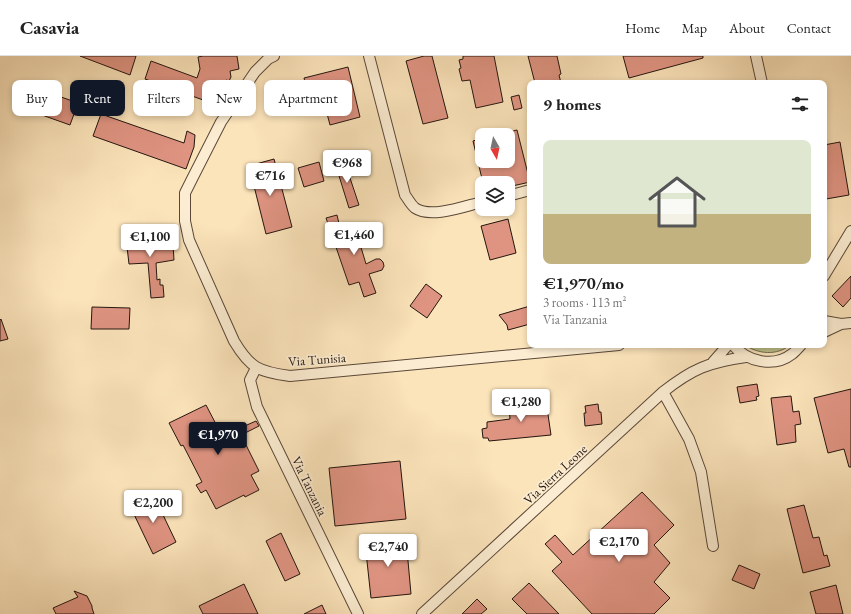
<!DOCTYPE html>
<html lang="en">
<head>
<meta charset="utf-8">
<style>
	:root { --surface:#fff; --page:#f2f2f2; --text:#222; --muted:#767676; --line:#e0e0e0; --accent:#111827 }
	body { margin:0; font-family:"EB Garamond",serif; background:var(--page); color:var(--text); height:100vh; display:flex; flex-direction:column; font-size:15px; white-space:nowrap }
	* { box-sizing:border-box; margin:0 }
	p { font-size:13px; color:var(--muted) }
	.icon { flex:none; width:22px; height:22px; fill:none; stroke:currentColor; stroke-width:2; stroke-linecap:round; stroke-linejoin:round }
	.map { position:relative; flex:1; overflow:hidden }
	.sheet { position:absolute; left:527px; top:24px; width:300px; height:268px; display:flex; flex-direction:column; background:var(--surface); border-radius:8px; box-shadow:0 2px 6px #0003 }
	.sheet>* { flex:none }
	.guide { position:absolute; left:12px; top:24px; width:380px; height:36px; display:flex; gap:8px }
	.needle { width:26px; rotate:171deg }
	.controls { position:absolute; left:475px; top:72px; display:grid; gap:8px }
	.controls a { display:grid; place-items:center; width:40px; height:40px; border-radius:8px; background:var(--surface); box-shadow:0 2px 6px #0003; font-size:20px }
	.price { position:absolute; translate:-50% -34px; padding:0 9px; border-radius:4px; background:#fff; color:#222; font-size:13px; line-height:26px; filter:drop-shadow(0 1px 2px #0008) }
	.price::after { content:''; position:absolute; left:50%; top:24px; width:12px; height:9px; margin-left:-6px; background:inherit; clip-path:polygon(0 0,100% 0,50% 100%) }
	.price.on { background:var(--accent); color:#fff }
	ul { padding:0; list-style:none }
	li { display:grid; align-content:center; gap:8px; height:212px; padding:0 16px }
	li+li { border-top:1px solid var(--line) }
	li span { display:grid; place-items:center; height:124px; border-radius:8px; color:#555 }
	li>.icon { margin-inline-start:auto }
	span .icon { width:72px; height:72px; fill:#fffc; stroke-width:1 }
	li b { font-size:17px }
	h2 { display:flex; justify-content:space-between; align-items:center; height:48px; padding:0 16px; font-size:17px }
	.pill { padding:0 14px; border-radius:8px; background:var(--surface); box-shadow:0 2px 6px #0003; font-size:14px; line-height:36px }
	.pill.on { background:var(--accent); color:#fff }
	header { display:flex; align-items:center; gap:24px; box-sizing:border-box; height:56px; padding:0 20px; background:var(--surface); border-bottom:1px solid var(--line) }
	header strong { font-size:19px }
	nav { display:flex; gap:22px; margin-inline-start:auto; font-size:14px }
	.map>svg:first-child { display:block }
	.green { fill:#c2c38d; stroke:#736c4e }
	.building { fill:#df9482; stroke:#24150e }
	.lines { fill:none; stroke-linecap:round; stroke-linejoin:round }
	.minor-casing { stroke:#5a4839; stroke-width:12 }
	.minor { stroke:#fcedd2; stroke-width:10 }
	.labels { text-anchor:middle; stroke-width:3.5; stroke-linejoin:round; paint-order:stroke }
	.street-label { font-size:13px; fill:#24150e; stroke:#fcedd2 }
</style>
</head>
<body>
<header>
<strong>Casavia</strong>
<nav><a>Home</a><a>Map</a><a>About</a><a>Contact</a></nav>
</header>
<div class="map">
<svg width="851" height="558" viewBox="0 0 851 558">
	<rect width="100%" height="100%" fill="#fbe3ba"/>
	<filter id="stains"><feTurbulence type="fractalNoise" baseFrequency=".005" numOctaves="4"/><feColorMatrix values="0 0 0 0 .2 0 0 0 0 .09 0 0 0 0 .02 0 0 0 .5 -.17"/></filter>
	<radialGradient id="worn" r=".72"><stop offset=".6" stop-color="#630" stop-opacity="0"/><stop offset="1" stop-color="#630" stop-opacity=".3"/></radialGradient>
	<path class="green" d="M745,289H790C777,300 758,298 745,289Z"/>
	<path class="building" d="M80,0H136L130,19Z
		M203,0H237L239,13L230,15L231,21L229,25L226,24L217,49L145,23L151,5L197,22L200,13L198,1Z
		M424,0H432L448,62L423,68L406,5Z
		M463,0H494L503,46L476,52L470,24L462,25L459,13L461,12L459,4L463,3Z
		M528,0H557L561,18L559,19L561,27H535Z
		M623,0H703V2L629,22Z
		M348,11L360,61L330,69L320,31L307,34L304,22Z
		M22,27L78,47L70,69L14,49Z
		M519,39L522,52L514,54L511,41Z
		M101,58L184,87L187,75L195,79L194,91L186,113L93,80Z
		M517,74L530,126L508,131V127H483L473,85L482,82V105H508V76Z
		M840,86L849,139L826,143L824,133V89Z
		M274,103L292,171L266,178L249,110Z
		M344,104L359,149L349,152L335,107Z
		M319,106L324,125L304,131L298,112Z
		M337,159L340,172L354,168L366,208L376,203H380L383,206L384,210L382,214L369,218L376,237L364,241L359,226L349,229L326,162Z
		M508,163L516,197L490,204L481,170Z
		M159,179L162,192L173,189L174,204L156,207L157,224L160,223V229H163L164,241L151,242L148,207L129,208L126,182Z
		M851,220V242L843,251L832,240Z
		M426,228L442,240L427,262L410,250Z
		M530,250V268L508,274L507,269L499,259Z
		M92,251L130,252L129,273H91Z
		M1,263L8,283L0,285V264Z
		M757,328L759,340L756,341L757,344L740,347L737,331Z
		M851,333V411H849L844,393L828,397L814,342Z
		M791,340L793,356L799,355L801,368L795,369L796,386L777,389L771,342Z
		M546,345L551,379L489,385L488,382H483L482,373L487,372V366L510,363L509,350Z
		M598,348L599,356H601L602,368L585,370L584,357H586L585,350Z
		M206,349L218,372L227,369L231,376L256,365L259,370L241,379L259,415L251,419L259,434L245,441L244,439L216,453L206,434L201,437L196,429L202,426L183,389L181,390L169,367Z
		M400,405L406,463L335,470L329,412Z
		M642,436L674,469L654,489L670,507L654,526L670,542L654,558H592L552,515L562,506L545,488L555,479L573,499Z
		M153,438L176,486L153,498L130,450Z
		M804,449L813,482L819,481L824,500L827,499L830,510L803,517L787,453Z
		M281,477L300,518L285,525L266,485Z
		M406,483L411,538L371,542L365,487Z
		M739,509L760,518L754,533L732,524Z
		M529,527L559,558H527L512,543Z
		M244,528L258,558H203L199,550Z
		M836,529L843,558H816L810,536Z
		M74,535L87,540L92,550V552L94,558H56L53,552L78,541Z
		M477,543L487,553L481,558H462Z
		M322,549L326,558H304Z"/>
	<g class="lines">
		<defs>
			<path id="minor" d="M274,0L268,3L255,16L221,66L193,121L185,137V165L189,184L234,285C250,312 259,316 290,320L619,289
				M369,0L405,139C408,143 411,149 415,152C431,163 465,150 482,146
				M756,0L762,27
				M508,140L530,134
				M824,220L851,175
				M824,265L841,268
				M824,276L841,268L851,267
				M733,289C747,306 774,312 792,298C795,296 798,292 801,289
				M713,306L728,289
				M256,312L250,324L257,351L358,558
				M663,336L689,383L701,416L713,490
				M422,558L663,336C692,313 709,306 746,301"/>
		</defs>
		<use href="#minor" class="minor-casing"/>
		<use href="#minor" class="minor"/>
	</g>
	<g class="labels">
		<g class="street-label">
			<text transform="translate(317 303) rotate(-4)" y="5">Via Tunisia</text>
			<text transform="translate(555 418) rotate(-43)" y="5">Via Sierra Leone</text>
			<text transform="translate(310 430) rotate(64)" y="5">Via Tanzania</text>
		</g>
	</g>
	<rect width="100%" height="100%" filter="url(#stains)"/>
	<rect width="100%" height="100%" fill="url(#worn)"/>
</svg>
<div class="controls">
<a><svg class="needle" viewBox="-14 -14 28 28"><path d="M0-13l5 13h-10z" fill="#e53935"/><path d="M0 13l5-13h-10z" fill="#767676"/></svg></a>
<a><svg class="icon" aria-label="layers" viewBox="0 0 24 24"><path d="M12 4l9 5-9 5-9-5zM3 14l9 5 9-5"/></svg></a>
</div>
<b class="price" style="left:347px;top:128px">€968</b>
<b class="price" style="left:270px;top:141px">€716</b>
<b class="price" style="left:354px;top:200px">€1,460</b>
<b class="price" style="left:150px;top:202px">€1,100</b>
<b class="price" style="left:521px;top:367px">€1,280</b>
<b class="price on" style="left:218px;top:400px">€1,970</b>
<b class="price" style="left:153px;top:468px">€2,200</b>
<b class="price" style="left:619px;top:507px">€2,170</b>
<b class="price" style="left:388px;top:512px">€2,740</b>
<div class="guide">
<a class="pill">Buy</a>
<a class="pill on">Rent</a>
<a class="pill">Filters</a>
<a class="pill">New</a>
<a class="pill">Apartment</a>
</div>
<section class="sheet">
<h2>9 homes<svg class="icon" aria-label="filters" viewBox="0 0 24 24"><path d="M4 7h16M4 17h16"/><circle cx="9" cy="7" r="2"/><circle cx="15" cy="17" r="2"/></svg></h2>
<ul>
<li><span style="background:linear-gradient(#dfe7d0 60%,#c2b280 0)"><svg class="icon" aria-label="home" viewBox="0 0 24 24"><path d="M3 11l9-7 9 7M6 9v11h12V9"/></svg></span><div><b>€1,970/mo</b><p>3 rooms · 113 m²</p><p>Via Tanzania</p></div></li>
</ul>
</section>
</div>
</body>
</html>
